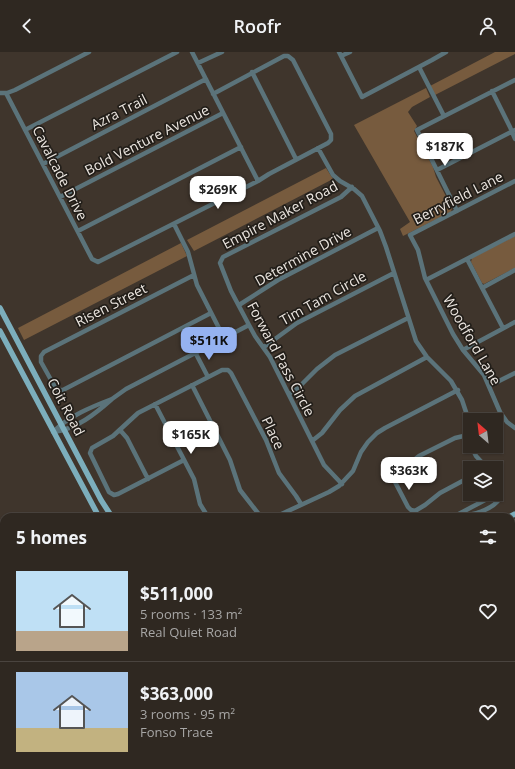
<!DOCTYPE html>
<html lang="en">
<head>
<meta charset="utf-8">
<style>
	:root { --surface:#2f2821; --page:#3b342e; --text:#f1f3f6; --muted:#a7a6a5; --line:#4a443f; --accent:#95b2f1 }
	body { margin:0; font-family:"Open Sans",sans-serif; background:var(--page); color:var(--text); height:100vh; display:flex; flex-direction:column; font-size:15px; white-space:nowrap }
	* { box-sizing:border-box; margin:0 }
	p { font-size:13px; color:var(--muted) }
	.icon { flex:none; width:22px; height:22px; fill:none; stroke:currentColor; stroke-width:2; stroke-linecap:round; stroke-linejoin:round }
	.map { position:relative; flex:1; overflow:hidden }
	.details { position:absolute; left:0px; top:461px; width:515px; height:256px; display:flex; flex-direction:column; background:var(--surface); border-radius:12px 12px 0 0; box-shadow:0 1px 3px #0004,0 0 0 1px var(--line) }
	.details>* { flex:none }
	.needle { width:26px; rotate:332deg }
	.controls { position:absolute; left:463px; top:361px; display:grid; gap:8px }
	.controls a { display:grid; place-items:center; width:40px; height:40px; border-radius:0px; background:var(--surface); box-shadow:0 1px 3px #0004,0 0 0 1px var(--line); font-size:20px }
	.price { position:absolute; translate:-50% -34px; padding:0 9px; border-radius:8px; background:#fff; color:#222; font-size:13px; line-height:26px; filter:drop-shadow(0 1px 2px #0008) }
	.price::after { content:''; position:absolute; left:50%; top:24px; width:12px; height:9px; margin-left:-6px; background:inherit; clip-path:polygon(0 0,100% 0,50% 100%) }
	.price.active { background:var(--accent); color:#111 }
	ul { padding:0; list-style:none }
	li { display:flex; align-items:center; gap:12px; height:100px; padding:0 16px }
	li+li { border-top:1px solid var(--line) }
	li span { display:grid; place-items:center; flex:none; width:112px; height:80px; border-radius:0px; color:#555 }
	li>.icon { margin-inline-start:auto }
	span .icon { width:48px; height:48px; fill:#fffc; stroke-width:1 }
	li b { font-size:17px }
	h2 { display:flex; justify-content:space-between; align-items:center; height:48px; padding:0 16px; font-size:17px }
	header { display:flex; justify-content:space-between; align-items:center; height:52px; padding:0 16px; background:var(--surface); font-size:18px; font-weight:600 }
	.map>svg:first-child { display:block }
	.green { fill:#775b3e }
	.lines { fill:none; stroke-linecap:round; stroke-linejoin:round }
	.stream { stroke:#012129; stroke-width:1 }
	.river { stroke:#012129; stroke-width:5.5 }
	.minor { stroke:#5b737a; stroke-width:4.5 }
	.major { stroke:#7caebc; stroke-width:5.5 }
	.labels { text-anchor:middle; stroke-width:3.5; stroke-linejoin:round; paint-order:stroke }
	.street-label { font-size:14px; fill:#ece6e0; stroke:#221e19 }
</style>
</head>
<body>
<header><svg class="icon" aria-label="back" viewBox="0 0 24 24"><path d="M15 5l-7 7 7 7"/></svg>Roofr<svg class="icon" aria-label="person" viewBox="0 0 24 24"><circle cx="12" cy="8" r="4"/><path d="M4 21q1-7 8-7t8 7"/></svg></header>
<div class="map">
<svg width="515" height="717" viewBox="0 0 515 717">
	<rect width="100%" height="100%" fill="#3f352c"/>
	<path class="green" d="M495,0H515V2L435,43L430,34Z
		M426,36L430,45L412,55L408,60L417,74L414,79L433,115L436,125L452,156L451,160L403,184L400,177L410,170L354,73Z
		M326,116L333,127L194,199L187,188Z
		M515,184V216L484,232L482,231L471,210L472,206Z
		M181,191L187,204L24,288L18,276Z
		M102,713H195L197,717H105Z
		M269,713H397L399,717H272Z"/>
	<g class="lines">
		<path class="stream" d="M0,627L4,630"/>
		<path class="river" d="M160,713L163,716L176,714L185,717"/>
		<path class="minor" d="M192,0L258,129
			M339,0L362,45L432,8L446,0
			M341,4L350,0
			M198,11L222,0
			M419,15L444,64
			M252,20L296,107
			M492,39L510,75L515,87
			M0,41H7L15,38L89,0
			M6,41L92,207L98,210L258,129L269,122L328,91L331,88V82L293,8L288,4H284L213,42
			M25,78L177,0
			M318,96L333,123L340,129L354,137L362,144L380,179L386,195L416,289L427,305L451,329L462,348L467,363L470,392
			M43,112L206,27
			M437,118L515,78
			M515,129L410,183L418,198L425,226L453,282L463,298L484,323L500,360L507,370L515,376
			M60,145L223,61
			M457,159L417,78L515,28
			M174,172L188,200L197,233L224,286
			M78,179L241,95
			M467,207L503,276
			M194,223L44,300L41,304V310L55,335L58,338H63L211,261
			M426,228L515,182
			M482,236L515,218
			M239,253L278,228L378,176
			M264,295L297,271L394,221
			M463,298L515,270
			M195,300L208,325
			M192,333L230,408L240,438L261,465
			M489,334L515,321
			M289,342L298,336L317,317L335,303L408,266
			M112,347L126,337L249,273
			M112,347C95,362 77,377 53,380C69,364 91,355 112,347Z
			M155,352L194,427L200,452L208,465
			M120,378L127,386L148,427
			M468,383L455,386L419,404L397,422L394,428L408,455L411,458L415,459L425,453L440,441L470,425
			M312,389L322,381L340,358L355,344L427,305
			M471,394L476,404L487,416
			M184,408L118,442L114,443L109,440L90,401L92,396L113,384L138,361L222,318H228L231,321L266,388L279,421L296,444L301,452
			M342,432L324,413L270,305L255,284L249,273L231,239L220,211L223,205L341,145L352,135
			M275,465L329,440L339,434L353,419L361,400L368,390L377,381L385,376L458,338
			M453,465L487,447L491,442
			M462,465C466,463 472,462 477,461C492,456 510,446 496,429
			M511,512L515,511
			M511,536L515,544
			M511,576L515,573
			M511,631L515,628
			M511,698L515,692
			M94,713L96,717
			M425,715L430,713
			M82,717L89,713
			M499,717L501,713"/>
		<path class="major" d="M0,256L101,448L112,465
			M0,279L99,465
			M509,465L515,462
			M511,472L515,470
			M255,713L257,717
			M265,713L268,717
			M0,716L6,713
			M15,717L23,713"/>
	</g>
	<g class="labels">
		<g class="street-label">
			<text transform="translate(119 60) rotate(-27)" y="5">Azra Trail</text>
			<text transform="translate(147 88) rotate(-27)" y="5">Bold Venture Avenue</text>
			<text transform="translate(60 121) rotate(63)" y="5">Cavalcade Drive</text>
			<text transform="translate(458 146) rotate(-27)" y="5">Berryfield Lane</text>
			<text transform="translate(280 163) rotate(-28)" y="5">Empire Maker Road</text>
			<text transform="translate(303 204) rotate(-29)" y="5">Determine Drive</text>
			<text transform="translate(323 246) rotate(-29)" y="5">Tim Tam Circle</text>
			<text transform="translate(111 253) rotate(-27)" y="5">Risen Street</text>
			<text transform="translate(472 288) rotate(60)" y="5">Woodford Lane</text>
			<text transform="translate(281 307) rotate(62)" y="5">Forward Pass Circle</text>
			<text transform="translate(66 355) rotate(62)" y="5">Coit Road</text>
			<text transform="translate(273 381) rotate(65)" y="5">Place</text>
		</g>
	</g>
</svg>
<div class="controls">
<a><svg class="needle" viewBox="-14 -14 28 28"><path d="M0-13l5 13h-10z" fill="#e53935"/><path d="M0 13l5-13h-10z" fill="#a7a6a5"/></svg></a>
<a><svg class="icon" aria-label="layers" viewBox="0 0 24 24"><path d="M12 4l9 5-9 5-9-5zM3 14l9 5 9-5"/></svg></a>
</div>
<b class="price" style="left:445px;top:115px">$187K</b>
<b class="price" style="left:218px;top:158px">$269K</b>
<b class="price active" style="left:209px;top:309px">$511K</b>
<b class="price" style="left:191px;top:403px">$165K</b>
<b class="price" style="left:409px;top:439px">$363K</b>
<section class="details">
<h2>5 homes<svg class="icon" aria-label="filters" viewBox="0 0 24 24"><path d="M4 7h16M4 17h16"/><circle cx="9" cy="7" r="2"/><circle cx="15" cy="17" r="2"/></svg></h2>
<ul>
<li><span style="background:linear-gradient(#bfe0f5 75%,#b9a48a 0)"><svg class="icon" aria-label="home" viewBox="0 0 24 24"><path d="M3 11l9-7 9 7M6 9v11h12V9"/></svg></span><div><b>$511,000</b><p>5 rooms · 133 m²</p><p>Real Quiet Road</p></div><svg class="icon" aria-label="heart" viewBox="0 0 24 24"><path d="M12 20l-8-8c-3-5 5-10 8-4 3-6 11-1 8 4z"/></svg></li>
<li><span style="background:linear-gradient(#a9c7e8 70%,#c2b280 0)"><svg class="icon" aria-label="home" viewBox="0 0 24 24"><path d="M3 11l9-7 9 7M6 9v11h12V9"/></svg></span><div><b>$363,000</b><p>3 rooms · 95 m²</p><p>Fonso Trace</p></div><svg class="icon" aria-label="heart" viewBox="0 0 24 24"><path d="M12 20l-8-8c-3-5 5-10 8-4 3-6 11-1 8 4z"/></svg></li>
</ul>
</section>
</div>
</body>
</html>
